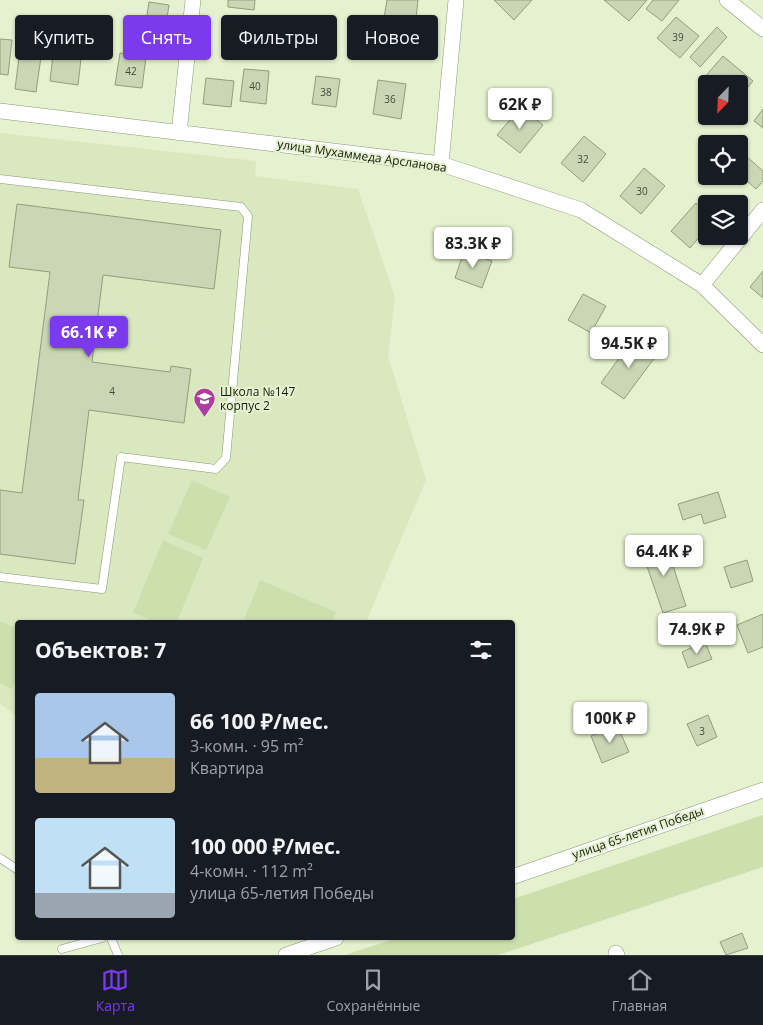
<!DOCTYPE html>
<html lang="ru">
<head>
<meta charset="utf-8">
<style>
	:root { --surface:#171b24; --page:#242831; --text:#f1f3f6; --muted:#9ea1a6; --line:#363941; --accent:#7c3aed }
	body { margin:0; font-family:"Open Sans",sans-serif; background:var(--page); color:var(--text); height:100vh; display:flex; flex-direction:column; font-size:19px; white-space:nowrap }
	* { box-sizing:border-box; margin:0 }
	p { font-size:16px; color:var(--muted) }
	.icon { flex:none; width:28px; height:28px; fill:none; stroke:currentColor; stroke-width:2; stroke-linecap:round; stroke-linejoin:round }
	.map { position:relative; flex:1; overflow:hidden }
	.drawer { position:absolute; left:15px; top:620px; width:500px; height:320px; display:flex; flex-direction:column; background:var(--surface); border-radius:5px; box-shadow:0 1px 4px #0004 }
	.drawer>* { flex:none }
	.top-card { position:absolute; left:15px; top:15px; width:500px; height:45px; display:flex; gap:10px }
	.needle { width:32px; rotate:203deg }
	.tools { position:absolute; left:698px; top:75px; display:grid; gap:10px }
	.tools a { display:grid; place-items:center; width:50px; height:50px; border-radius:5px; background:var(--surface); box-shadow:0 1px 4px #0004; font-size:25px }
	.price { position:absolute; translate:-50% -42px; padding:0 11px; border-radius:5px; background:#fff; color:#222; font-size:16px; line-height:32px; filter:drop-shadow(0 1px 2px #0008) }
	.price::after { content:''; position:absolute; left:50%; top:30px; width:15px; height:11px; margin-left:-8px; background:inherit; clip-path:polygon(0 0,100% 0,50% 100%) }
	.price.on { background:var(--accent); color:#fff }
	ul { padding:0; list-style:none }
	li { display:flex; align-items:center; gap:15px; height:125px; padding:0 20px }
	li span { display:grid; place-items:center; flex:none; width:140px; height:100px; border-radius:5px; color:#555 }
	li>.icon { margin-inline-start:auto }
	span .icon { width:60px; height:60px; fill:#fffc; stroke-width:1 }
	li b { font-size:21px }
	h2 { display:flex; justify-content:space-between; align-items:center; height:60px; padding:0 20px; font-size:21px }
	.chip { padding:0 18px; border-radius:5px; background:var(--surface); box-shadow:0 1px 4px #0004; font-size:18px; line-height:45px }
	.chip.on { background:var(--accent); color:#fff }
	.dock { display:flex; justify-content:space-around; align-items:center; height:70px; border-top:1px solid var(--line); background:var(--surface); font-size:14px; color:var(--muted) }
	.dock a { display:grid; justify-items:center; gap:2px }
	.dock .on { color:var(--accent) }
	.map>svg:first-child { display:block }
	.built { fill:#d9e8bf }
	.green { fill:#cddfad }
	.building { fill:#cad6b5; stroke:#929d7e }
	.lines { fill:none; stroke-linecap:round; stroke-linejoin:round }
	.service-casing { stroke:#8c9778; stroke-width:9 }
	.minor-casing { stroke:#8c9778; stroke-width:16 }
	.service { stroke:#fff; stroke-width:8 }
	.minor { stroke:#fff; stroke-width:15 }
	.labels { text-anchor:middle; stroke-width:4; stroke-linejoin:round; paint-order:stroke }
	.number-label { font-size:10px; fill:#444a38 }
	.street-label { font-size:12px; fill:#171b0f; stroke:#e5f1cf }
	.poi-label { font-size:12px; fill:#171b0f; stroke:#e5f1cf; text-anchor:start }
</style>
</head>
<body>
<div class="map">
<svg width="763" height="955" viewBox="0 0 763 955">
	<rect width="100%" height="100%" fill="#e5f1cf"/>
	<path class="built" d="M0,133L256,161L255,176L358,189L395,297L388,356L426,480L366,622H18L17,716L0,704Z"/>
	<path class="green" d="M192,480L230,497L206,550L168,534Z
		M163,540L203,558L177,622H156L133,613Z
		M260,580L336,612L332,622H243Z
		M0,621L17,629V677L12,689L0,683Z
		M763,815V867L498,955H345L397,938H512L513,899Z"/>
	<path class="building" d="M228,0H255L254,10L228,7Z
		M387,0H418L415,28L383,24Z
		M494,0H532L514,20Z
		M604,0H647L629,21Z
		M653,0H679L662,21L646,9Z
		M149,2L169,5L163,44L143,41Z
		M676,17L699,36L680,58L657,38Z
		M717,27L727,37L700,67L690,57Z
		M22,33L44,36L36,92L15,89Z
		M0,39L12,40L8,75L0,74Z
		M54,46L82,50L78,85L50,81Z
		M120,53L146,57L142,88L115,85Z
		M723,56L753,81L739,98V84H709L703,79Z
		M244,69L269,71L266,104L240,101Z
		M316,76L340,79L336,107L312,104Z
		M206,78L234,81L231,107L203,104Z
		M378,80L406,84L401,119L373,114Z
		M521,107L543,125L520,153L497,135Z
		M763,109V128L754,121Z
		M584,136L606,154L583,182L561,163Z
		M746,156L763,171V181L756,189L739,174V165Z
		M644,168L665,186L641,214L620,196Z
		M696,203L706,212V229L690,248L671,231Z
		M17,204L221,230L214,289L103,275L92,362L170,372L171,366L191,369L184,423L89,410L78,500H84L75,564L0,554V490L22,493L50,272L9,267Z
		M464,251L492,261L482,288L455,278Z
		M763,271V298L750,287Z
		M583,294L606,306L591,333L568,320Z
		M633,339L656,356L624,399L601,383Z
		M718,492L726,517L704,524L701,514L683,520L678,504Z
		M665,541L686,606L663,613L641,549Z
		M747,560L753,581L731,588L724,567Z
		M763,614V647L748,653L737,625Z
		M705,642L712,659L688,668L682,652Z
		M708,715L717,737L697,746L687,724Z
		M617,725L629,752L602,763L591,736Z
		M742,933L748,948L726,955L720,942Z"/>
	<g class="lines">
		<defs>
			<path id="service" d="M0,179L241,207L248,216L226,458L216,469L121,457L102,589L0,577
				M0,858L18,870
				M111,938L118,955
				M62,949L102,938"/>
			<path id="minor" d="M727,0L763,29
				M0,111L441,164L581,210L702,285L763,345
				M179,133L193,0
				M441,164L456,0
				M702,285L763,210
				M512,877L763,790
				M616,953L617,955
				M286,955L336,938"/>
		</defs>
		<use href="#service" class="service-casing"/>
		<use href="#minor" class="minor-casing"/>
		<use href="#service" class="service"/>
		<use href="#minor" class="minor"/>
	</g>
	<defs>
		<symbol id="school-pin" viewBox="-11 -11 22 30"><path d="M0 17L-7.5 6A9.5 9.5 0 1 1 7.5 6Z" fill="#ac3e9d" stroke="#e5f1cf"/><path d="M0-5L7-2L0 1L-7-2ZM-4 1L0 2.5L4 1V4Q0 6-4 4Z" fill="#fff"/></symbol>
	</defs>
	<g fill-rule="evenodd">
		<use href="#school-pin" x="192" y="386" width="25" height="34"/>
	</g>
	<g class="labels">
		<g class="number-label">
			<text x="678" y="41">39</text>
			<text x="131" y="75">42</text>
			<text x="255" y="90">40</text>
			<text x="326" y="96">38</text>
			<text x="390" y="103">36</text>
			<text x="583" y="163">32</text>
			<text x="642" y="195">30</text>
			<text x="112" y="395">4</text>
			<text x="702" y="735">3</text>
		</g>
		<g class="street-label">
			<text transform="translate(362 156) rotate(8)" y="4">улица Мухаммеда Арсланова</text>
			<text transform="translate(638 833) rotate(-19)" y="4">улица 65-летия Победы</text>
		</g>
		<g class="poi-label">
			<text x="220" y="396">Школа №147<tspan x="220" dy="14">корпус 2</tspan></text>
		</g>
	</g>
</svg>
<div class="tools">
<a><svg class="needle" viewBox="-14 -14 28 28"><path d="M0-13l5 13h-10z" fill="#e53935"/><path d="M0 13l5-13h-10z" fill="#9ea1a6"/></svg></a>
<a><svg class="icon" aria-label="locate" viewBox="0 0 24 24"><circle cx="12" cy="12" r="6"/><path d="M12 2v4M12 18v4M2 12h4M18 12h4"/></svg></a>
<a><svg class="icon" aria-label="layers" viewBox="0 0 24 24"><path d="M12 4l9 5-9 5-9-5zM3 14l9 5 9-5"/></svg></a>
</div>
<b class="price" style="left:520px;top:130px">62K ₽</b>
<b class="price" style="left:473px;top:269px">83.3K ₽</b>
<b class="price on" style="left:89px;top:358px">66.1K ₽</b>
<b class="price" style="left:629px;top:369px">94.5K ₽</b>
<b class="price" style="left:664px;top:577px">64.4K ₽</b>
<b class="price" style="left:697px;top:655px">74.9K ₽</b>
<b class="price" style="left:610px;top:744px">100K ₽</b>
<div class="top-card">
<a class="chip">Купить</a>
<a class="chip on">Снять</a>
<a class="chip">Фильтры</a>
<a class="chip">Новое</a>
</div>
<section class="drawer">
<h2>Объектов: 7<svg class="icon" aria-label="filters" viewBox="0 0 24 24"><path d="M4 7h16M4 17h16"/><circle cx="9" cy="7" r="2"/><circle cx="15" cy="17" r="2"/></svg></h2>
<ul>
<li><span style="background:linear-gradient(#a9c7e8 65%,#c2b280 0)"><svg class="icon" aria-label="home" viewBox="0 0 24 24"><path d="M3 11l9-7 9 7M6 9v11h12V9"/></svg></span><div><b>66 100 ₽/мес.</b><p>3-комн. · 95 m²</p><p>Квартира</p></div></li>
<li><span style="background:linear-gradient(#bfe0f5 75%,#9aa5b1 0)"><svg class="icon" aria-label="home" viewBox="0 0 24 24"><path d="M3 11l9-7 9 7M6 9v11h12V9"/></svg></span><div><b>100 000 ₽/мес.</b><p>4-комн. · 112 m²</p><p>улица 65-летия Победы</p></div></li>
</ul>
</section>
</div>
<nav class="dock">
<a class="on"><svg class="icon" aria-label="map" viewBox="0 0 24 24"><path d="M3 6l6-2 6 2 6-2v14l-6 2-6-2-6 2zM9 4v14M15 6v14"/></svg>Карта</a>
<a><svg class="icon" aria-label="saved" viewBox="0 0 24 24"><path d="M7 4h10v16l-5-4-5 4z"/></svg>Сохранённые</a>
<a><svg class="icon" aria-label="home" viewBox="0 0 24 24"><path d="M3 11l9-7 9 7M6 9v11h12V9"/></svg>Главная</a>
</nav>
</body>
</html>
